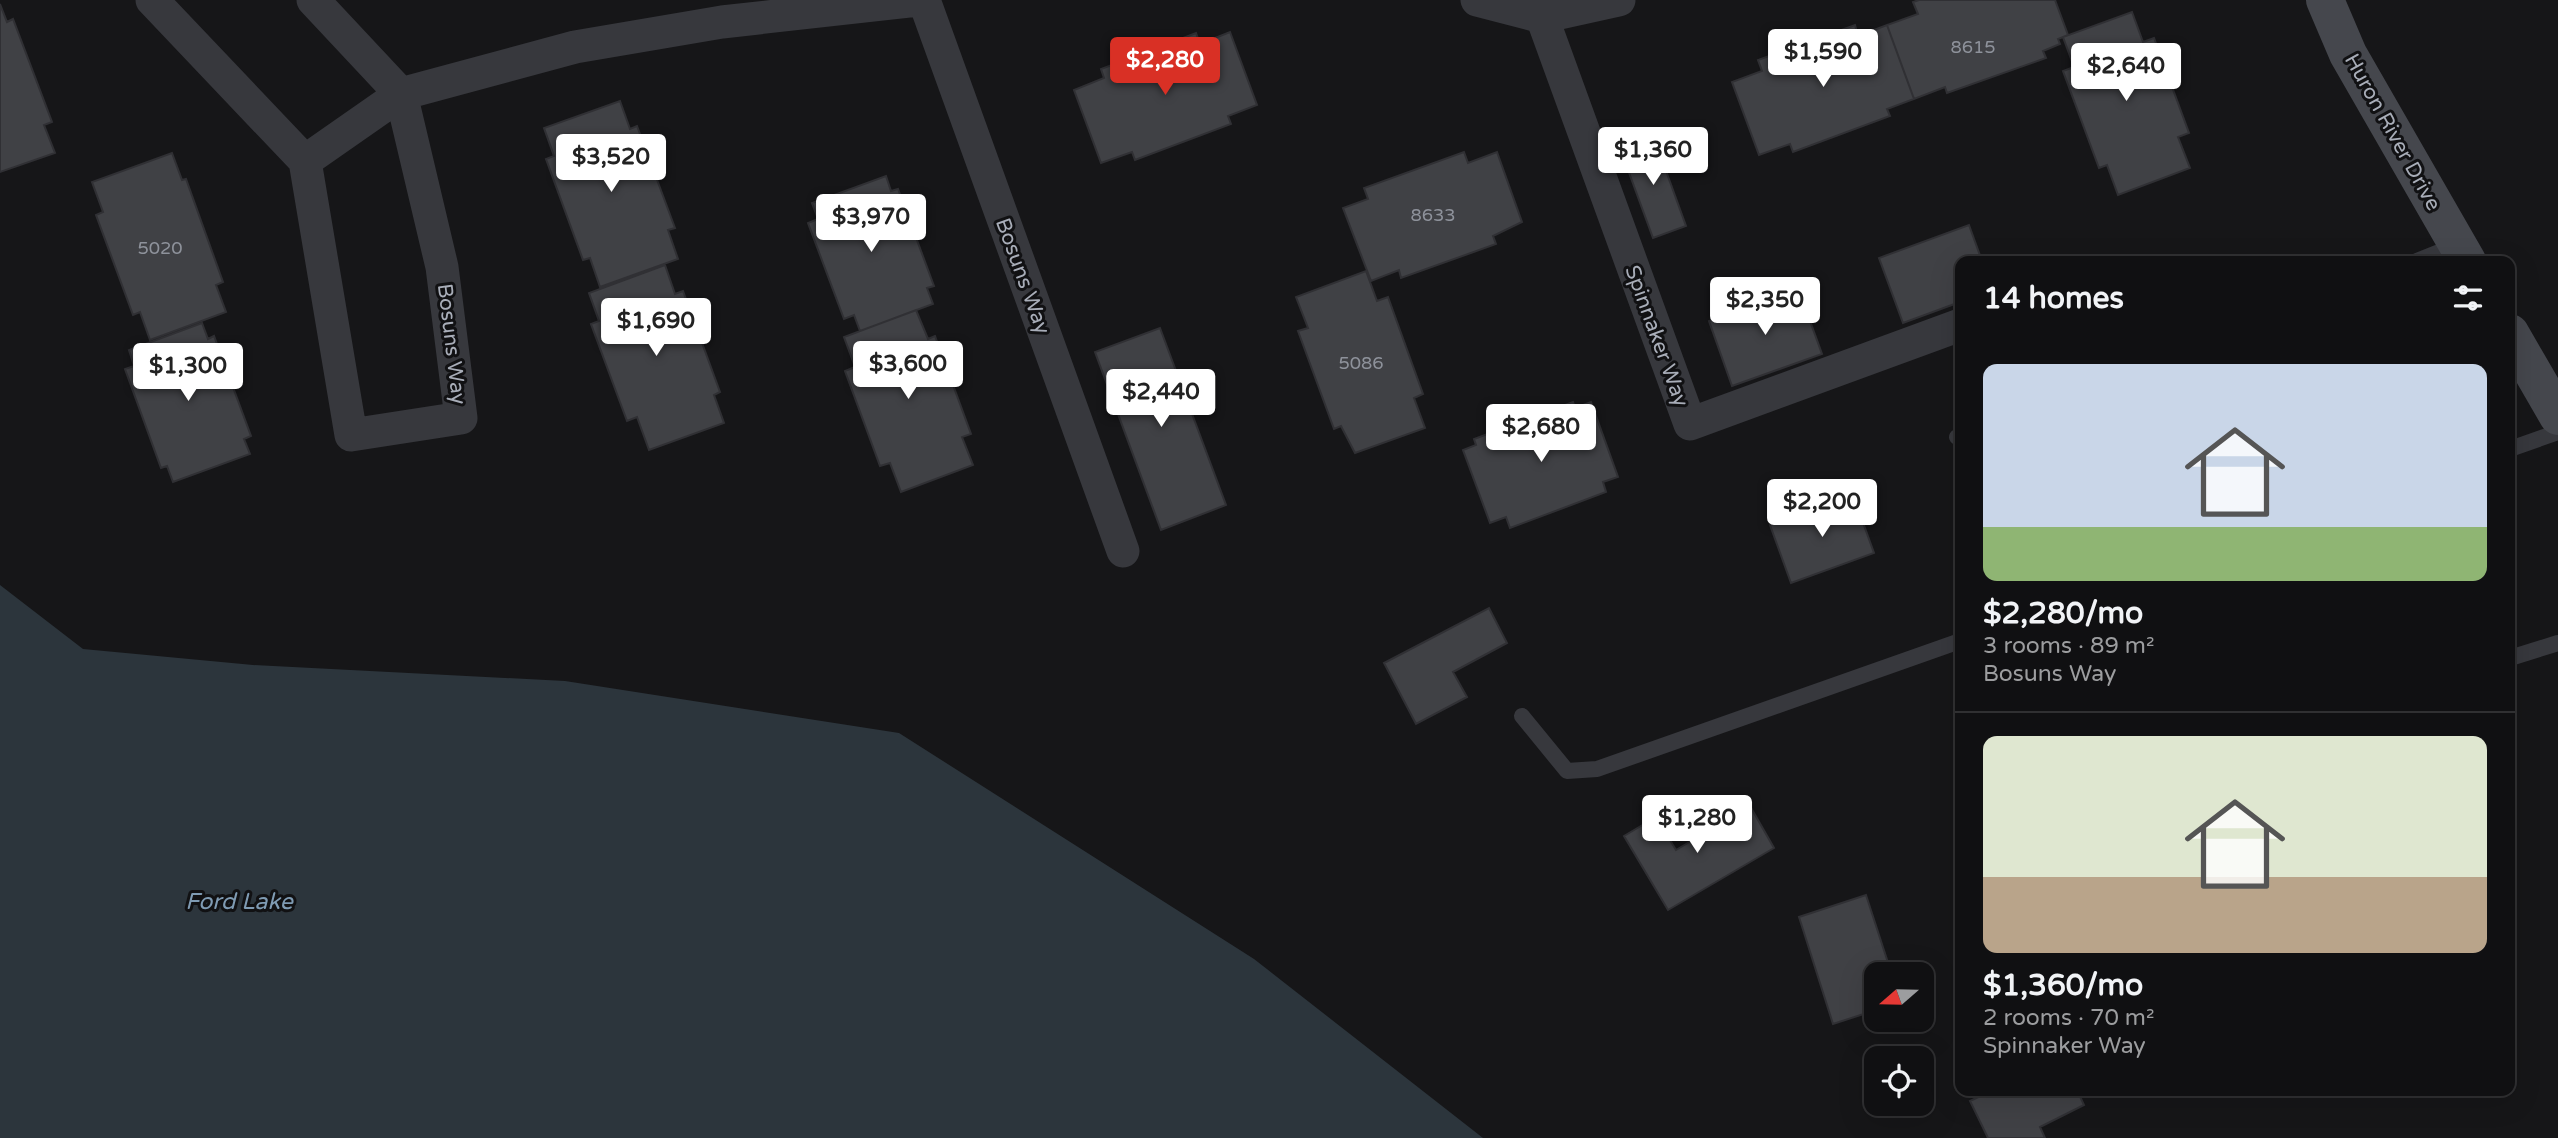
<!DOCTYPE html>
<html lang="en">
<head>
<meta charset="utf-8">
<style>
	:root { --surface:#101012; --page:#19191b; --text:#f1f3f6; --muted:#9c9d9f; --line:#303032; --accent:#d93025 }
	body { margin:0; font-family:"Varela Round",sans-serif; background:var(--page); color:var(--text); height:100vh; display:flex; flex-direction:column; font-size:26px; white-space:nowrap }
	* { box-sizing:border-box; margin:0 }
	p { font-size:23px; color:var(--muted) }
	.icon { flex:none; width:38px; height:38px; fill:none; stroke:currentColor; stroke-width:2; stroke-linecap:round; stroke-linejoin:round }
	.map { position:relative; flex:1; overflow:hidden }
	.drawer { position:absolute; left:1955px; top:256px; width:560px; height:840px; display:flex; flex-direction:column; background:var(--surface); border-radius:14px; box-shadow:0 7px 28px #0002,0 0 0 2px var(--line) }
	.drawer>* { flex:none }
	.needle { width:46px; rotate:250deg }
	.buttons { position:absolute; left:1864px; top:962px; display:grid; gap:14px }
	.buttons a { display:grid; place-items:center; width:70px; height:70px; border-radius:14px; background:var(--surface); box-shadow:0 7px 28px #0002,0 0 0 2px var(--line); font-size:35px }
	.price { position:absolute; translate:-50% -60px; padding:0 16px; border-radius:7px; background:#fff; color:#222; font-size:23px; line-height:46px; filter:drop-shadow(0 2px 4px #0008) }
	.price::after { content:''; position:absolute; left:50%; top:42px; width:21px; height:16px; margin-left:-10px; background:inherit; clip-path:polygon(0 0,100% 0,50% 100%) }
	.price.current { background:var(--accent); color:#fff }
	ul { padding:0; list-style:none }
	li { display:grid; align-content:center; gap:14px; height:371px; padding:0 28px }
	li+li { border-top:2px solid var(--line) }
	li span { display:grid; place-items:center; height:217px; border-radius:14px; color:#555 }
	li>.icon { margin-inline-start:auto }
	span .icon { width:126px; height:126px; fill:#fffc; stroke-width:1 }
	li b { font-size:30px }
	h2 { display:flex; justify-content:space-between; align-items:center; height:84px; padding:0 28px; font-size:30px }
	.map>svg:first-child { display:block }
	.water { fill:#2c353c }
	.building { fill:#404145; stroke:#303034; stroke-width:2 }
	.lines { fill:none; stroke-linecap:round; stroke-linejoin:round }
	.service { stroke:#37383d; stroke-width:16 }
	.minor { stroke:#37383d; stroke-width:33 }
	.secondary { stroke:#45474d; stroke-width:38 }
	.labels { text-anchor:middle; stroke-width:6; stroke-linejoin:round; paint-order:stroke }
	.number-label { font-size:18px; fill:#8e929b }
	.street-label { font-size:21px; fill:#a8adb8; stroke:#111113 }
	.water-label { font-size:23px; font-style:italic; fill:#7f9bb3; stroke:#111113 }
</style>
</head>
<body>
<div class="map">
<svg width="2558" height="1138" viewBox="0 0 2558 1138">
	<rect width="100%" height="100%" fill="#161618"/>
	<path class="water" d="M0,585L83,649L253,665L565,681L899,733L1254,959L1483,1138H0Z"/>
	<path class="building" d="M1919,0H2055L2068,35L2058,39L2060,44L2043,51L2046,58L1947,93L1945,87L1914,99L1887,25L1918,14L1913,2Z
		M0,4L7,22L13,19L52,122L44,125L55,153L0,172Z
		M2132,12L2143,42L2154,38L2189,133L2178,137L2190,168L2118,195L2107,165L2099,168L2063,71L2074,67L2063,37Z
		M1855,25L1858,36L1887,25L1914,99L1887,109L1890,116L1793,152L1790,144L1759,155L1732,82L1762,71L1758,60Z
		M1230,32L1257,105L1228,116L1231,124L1135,160L1132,152L1101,163L1074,90L1104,78L1101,69L1196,33L1200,44Z
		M620,101L630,129L637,126L675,228L668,230L678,259L600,287L590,258L583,260L546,159L554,156L544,128Z
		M1653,135L1686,226L1653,238L1620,148Z
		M1464,152L1468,163L1497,152L1522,222L1493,236L1496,244L1401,278L1399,270L1371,281L1343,208L1368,199L1364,188Z
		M172,153L182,180L186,179L223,282L216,285L226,312L150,340L140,312L133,315L96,215L103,212L92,182Z
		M886,176L891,191L898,189L934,286L927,288L933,304L860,331L854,315L844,319L808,223L818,219L812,203Z
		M1969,225L1982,261H1960V302L1903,323L1879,258Z
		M665,265L675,294L683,291L720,392L714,395L724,423L649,450L637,417L627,421L591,324L599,321L589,293Z
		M1366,271L1377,301L1388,297L1423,394L1414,398L1425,428L1355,453L1341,426L1334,429L1298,331L1308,328L1296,297Z
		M1798,288L1822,354L1732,386L1709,321Z
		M916,310L928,339L935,336L971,434L962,437L973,465L901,492L890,463L880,466L845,371L855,367L844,337Z
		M202,323L208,339L214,336L251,436L244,439L250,454L173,482L167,466L161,468L125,369L134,366L129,350Z
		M1160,328L1226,505L1161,530L1095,352Z
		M1573,402L1575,408L1591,402L1618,477L1603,482L1606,492L1510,528L1506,517L1490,523L1463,450L1476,445L1474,439Z
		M1853,495L1874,553L1791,583L1770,525Z
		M1489,608L1507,643L1453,672L1467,697L1416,724L1384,663Z
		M1750,806L1774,848L1668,910L1624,836L1656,817L1676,850Z
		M1866,895L1892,975H1876V1010L1833,1024L1799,917Z
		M1993,1090H2077L2084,1105L2040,1127L2045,1138H1988L1970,1101Z"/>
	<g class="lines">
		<path class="service" d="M2417,261L2457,245
			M1957,437L1960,436
			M2510,449L2558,432
			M2510,658L2558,643
			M1522,716L1567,771L1597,769L1960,641"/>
		<path class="minor" d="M152,0L305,161L351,435L461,418L442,267L401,94L313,0
			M924,0L1123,551
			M1477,0L1542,17L1619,0
			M1542,17L1690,424L1960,325
			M305,161L401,94L575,47L722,22L918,0"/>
		<path class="secondary" d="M2325,0L2348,54L2467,261
			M2510,333L2558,416"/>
	</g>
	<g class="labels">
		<g class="number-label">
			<text x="1973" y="53">8615</text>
			<text x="1433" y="221">8633</text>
			<text x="160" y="254">5020</text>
			<text x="1361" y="369">5086</text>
		</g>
		<g class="street-label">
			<text transform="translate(2393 132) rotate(61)" y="7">Huron River Drive</text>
			<text transform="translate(1023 276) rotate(70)" y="7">Bosuns Way</text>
			<text transform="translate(1657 336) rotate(70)" y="7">Spinnaker Way</text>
			<text transform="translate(452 344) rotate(83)" y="7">Bosuns Way</text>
		</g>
		<g class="water-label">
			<text x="239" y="909">Ford Lake</text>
		</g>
	</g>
</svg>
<div class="buttons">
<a><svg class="needle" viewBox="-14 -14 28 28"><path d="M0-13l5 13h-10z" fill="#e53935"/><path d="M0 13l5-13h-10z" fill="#9c9d9f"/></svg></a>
<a><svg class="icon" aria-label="locate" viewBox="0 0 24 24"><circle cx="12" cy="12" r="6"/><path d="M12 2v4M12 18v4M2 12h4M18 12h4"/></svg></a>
</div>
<b class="price" style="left:1823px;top:89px">$1,590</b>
<b class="price current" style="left:1165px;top:97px">$2,280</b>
<b class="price" style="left:2126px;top:103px">$2,640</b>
<b class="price" style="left:1653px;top:187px">$1,360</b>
<b class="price" style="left:611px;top:194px">$3,520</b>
<b class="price" style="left:871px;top:254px">$3,970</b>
<b class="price" style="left:1765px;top:337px">$2,350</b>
<b class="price" style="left:656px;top:358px">$1,690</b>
<b class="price" style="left:908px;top:401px">$3,600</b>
<b class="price" style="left:188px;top:403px">$1,300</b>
<b class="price" style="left:1161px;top:429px">$2,440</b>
<b class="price" style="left:1541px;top:464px">$2,680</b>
<b class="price" style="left:1822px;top:539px">$2,200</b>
<b class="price" style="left:1697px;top:855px">$1,280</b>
<section class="drawer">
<h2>14 homes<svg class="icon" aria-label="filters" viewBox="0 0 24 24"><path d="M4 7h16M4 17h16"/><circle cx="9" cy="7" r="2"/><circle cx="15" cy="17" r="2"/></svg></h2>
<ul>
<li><span style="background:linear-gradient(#c9d6e8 75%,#8fb573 0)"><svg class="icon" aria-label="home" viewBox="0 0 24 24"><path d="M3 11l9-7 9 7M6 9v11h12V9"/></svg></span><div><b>$2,280/mo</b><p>3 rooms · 89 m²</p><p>Bosuns Way</p></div></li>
<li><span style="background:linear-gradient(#dfe7d0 65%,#b9a48a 0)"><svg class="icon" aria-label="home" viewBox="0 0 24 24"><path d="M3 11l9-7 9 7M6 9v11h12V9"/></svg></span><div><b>$1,360/mo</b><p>2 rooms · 70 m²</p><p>Spinnaker Way</p></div></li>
</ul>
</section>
</div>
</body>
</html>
